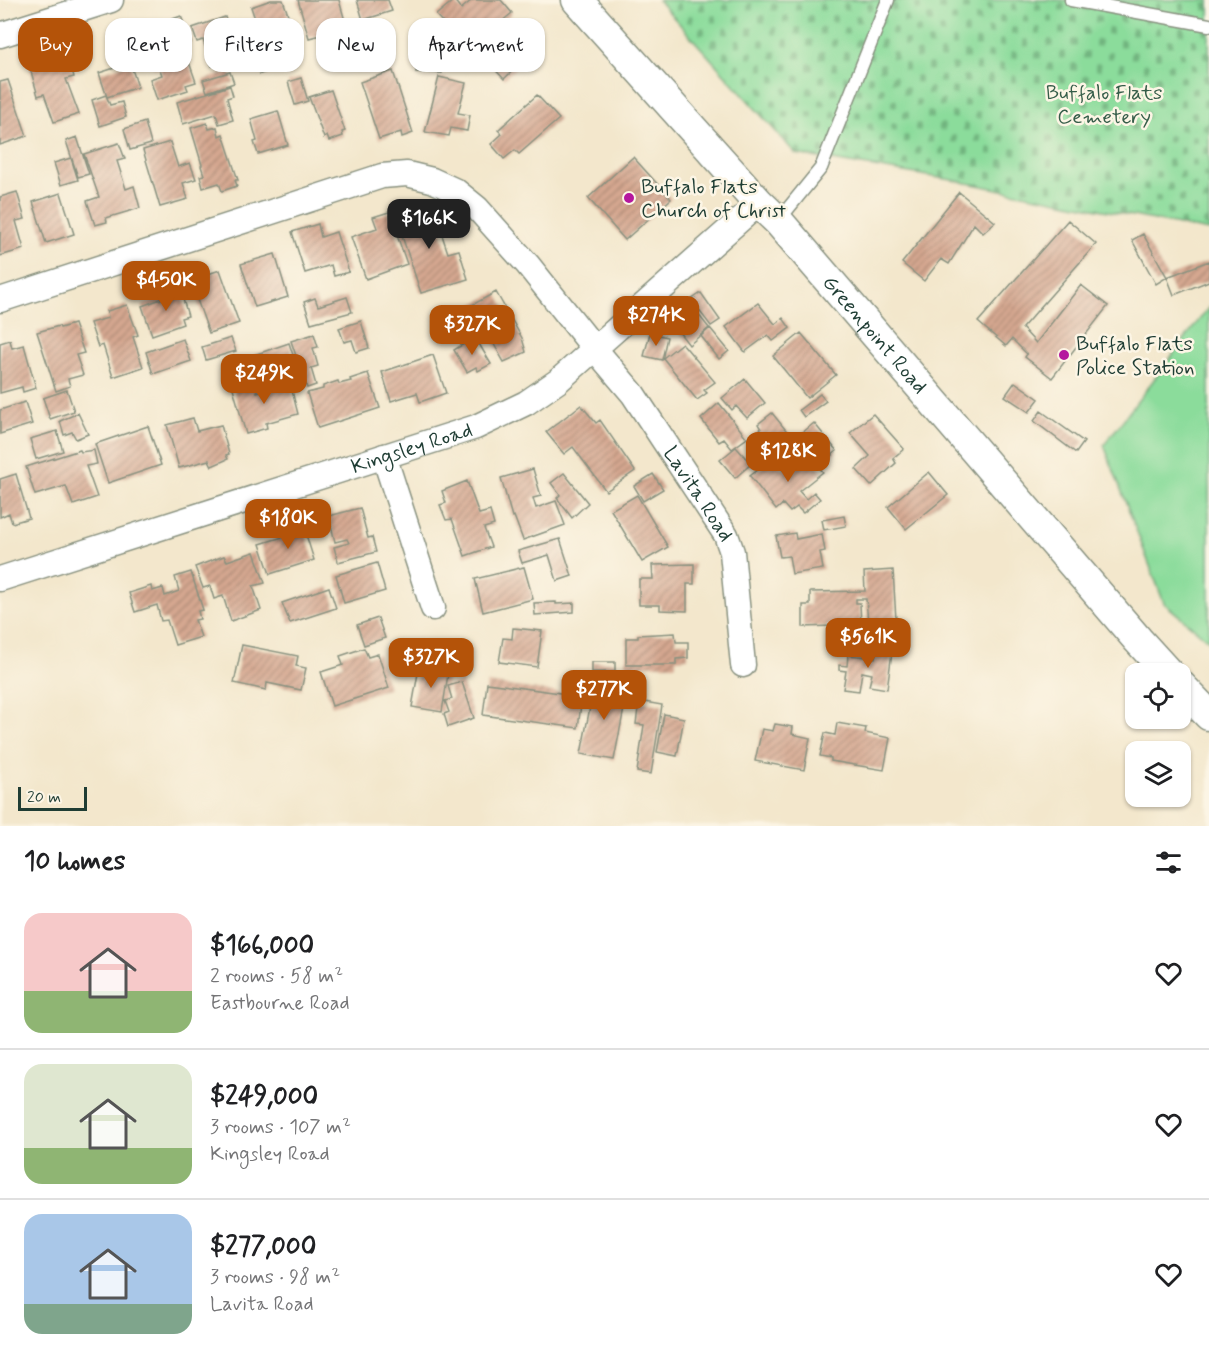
<!DOCTYPE html>
<html lang="en">
<head>
<meta charset="utf-8">
<style>
	:root { --surface:#fff; --page:#f6f6f6; --text:#202124; --muted:#757577; --line:#e0e0e0; --accent:#b45309 }
	body { margin:0; font-family:Mynerve,sans-serif; background:var(--page); color:var(--text); height:100vh; display:flex; flex-direction:column; font-size:22px; white-space:nowrap }
	* { box-sizing:border-box; margin:0 }
	p { font-size:20px; color:var(--muted) }
	.icon { flex:none; width:33px; height:33px; fill:none; stroke:currentColor; stroke-width:2; stroke-linecap:round; stroke-linejoin:round }
	.map { position:relative; height:826px; overflow:hidden }
	.panel { display:flex; flex-direction:column; background:var(--surface); flex:1 }
	.panel>* { flex:none }
	.guide { position:absolute; left:18px; top:18px; width:600px; height:54px; display:flex; gap:12px }
	.fabs { position:absolute; left:1125px; top:663px; display:grid; gap:12px }
	.fabs a { display:grid; place-items:center; width:66px; height:66px; border-radius:12px; background:var(--surface); box-shadow:0 2px 4px #0004; font-size:30px }
	.scale { position:absolute; left:18px; bottom:15px; width:69px; box-sizing:border-box; padding-left:6px; border:3px solid #1f3d34; border-top:0; font-size:16px; line-height:21px; white-space:nowrap; color:#1f3d34; -webkit-text-stroke:4px #fcf5e5; paint-order:stroke }
	.price { position:absolute; translate:-50% -51px; padding:0 14px; border-radius:12px; background:var(--accent); color:#fff; font-size:20px; line-height:39px; filter:drop-shadow(0 2px 3px #0008) }
	.price::after { content:''; position:absolute; left:50%; top:36px; width:18px; height:14px; margin-left:-9px; background:inherit; clip-path:polygon(0 0,100% 0,50% 100%) }
	.price.selected { background:#222; color:#fff }
	ul { padding:0; list-style:none }
	li { display:flex; align-items:center; gap:18px; height:150px; padding:0 24px }
	li+li { border-top:2px solid var(--line) }
	li span { display:grid; place-items:center; flex:none; width:168px; height:120px; border-radius:18px; color:#555 }
	li>.icon { margin-inline-start:auto }
	span .icon { width:72px; height:72px; fill:#fffc; stroke-width:1 }
	li b { font-size:26px }
	h2 { display:flex; justify-content:space-between; align-items:center; height:72px; padding:0 24px; font-size:26px }
	.pill { padding:0 21px; border-radius:18px; background:var(--surface); box-shadow:0 2px 4px #0004; font-size:21px; line-height:54px }
	.pill.selected { background:var(--accent); color:#fff }
	.map>svg:first-child { display:block }
	.grass { fill:#8bdc9b; stroke:#558c68; stroke-width:1.5 }
	.cemetery { fill:url(#cemetery-stones); stroke:#558c68; stroke-width:1.5 }
	.building { fill:url(#building-hatch) }
	.lines { fill:none; stroke-linecap:round; stroke-linejoin:round }
	.service-casing { stroke:#899280; stroke-width:15 }
	.minor-casing { stroke:#899280; stroke-width:27 }
	.tertiary-casing { stroke:#899280; stroke-width:33 }
	.service { stroke:#fff; stroke-width:12 }
	.minor { stroke:#fff; stroke-width:24 }
	.tertiary { stroke:#fff; stroke-width:30 }
	.poi-dot { fill:#b5179e; stroke:#fcf5e5; stroke-width:2 }
	.labels { text-anchor:middle; stroke-width:5; stroke-linejoin:round; paint-order:stroke }
	.park-label { font-size:21px; fill:#355d49; stroke:#fcf5e5 }
	.poi-label { font-size:21px; fill:#1f3d34; stroke:#fcf5e5; text-anchor:start }
	.street-label { font-size:21px; fill:#1f3d34; stroke:#fcf5e5 }
</style>
</head>
<body>
<div class="map">
<svg width="1209" height="826" viewBox="0 0 1209 826">
	<defs>
		<pattern id="cemetery-stones" width="16" height="16" patternUnits="userSpaceOnUse" patternTransform="scale(1.5)"><rect width="16" height="16" fill="#8bdc9b"/><path d="M2 7V4a2 2 0 0 1 4 0v3zM10 15v-3a2 2 0 0 1 4 0v3z" fill="#71b47f"/></pattern>
		<pattern id="building-hatch" width="6" height="6" patternUnits="userSpaceOnUse" patternTransform="scale(1.5)"><rect width="6" height="6" fill="#d5a790"/><path d="M-1 1l2-2M0 6l6-6M5 7l2-2" fill="none" stroke="#ac8976"/></pattern>
	</defs>
	<rect width="100%" height="100%" fill="#fcf5e5"/>
	<filter id="ink" filterUnits="userSpaceOnUse"><feTurbulence type="fractalNoise" baseFrequency=".0167" numOctaves="2"/><feDisplacementMap in="SourceGraphic" scale="12" xChannelSelector="R" yChannelSelector="G"/><feConvolveMatrix kernelMatrix="1 2 1 2 8 2 1 2 1" color-interpolation-filters="sRGB"/></filter>
	<filter id="wash" filterUnits="userSpaceOnUse"><feTurbulence type="fractalNoise" baseFrequency=".008" numOctaves="4" result="noise"/><feDisplacementMap in="SourceGraphic" scale="24" xChannelSelector="R" yChannelSelector="G"/><feGaussianBlur stdDeviation="1.35" result="paint"/><feColorMatrix in="noise" values="0 0 0 0 0 0 0 0 0 0 0 0 0 0 0 0 0 1.4 0 .05"/><feComposite in="paint" operator="in"/></filter>
	<g filter="url(#wash)">
		<rect width="100%" height="100%" fill="#f3e7cc"/>
		<path class="grass" d="M1209,307V641L1164,603L1104,445Z"/>
		<path class="cemetery" d="M658,0H1209V231L952,180L796,154Z"/>
		<g id="blocks">
			<path class="building" d="M271,0H283L299,47L279,54L283,67L260,74L256,62L268,58L251,7Z
				M298,0H339L347,28L309,38Z
				M357,0H388L392,11L363,20Z
				M454,0L461,9L472,0H501L512,13L463,53L441,26L444,24L436,15Z
				M181,16L191,42L183,45L196,82L186,85L188,90L157,100L150,79L162,75L159,67L154,68L147,45L156,42L151,27Z
				M225,17L230,31L227,32L236,58L212,66L203,40L197,42L192,28Z
				M510,35L529,55L504,79L484,58Z
				M417,48L443,49L442,73L416,72Z
				M68,56L74,77L66,79L79,114L54,122L44,94L38,96L30,68Z
				M130,63L138,87L107,97L99,73Z
				M393,71L413,133L402,137L401,132L379,139L360,82Z
				M230,72L234,83L207,92L203,80Z
				M439,77L466,83L458,113L470,115L467,131L451,128L449,136L425,132Z
				M301,78L308,101L295,105L288,82Z
				M8,80L27,136L0,145V82Z
				M230,86L233,96L227,98L233,120L219,124L216,114L183,124L177,102Z
				M331,90L345,131L342,132L343,136L329,141L327,136L324,138L309,97Z
				M106,95L110,105L122,102L126,117L100,126L92,100Z
				M537,95L559,119L519,154L515,150L504,159L491,144L502,134L498,130Z
				M278,111L288,145L258,154L254,142L257,141L251,119Z
				M145,122L151,144L130,150L124,129Z
				M207,123L209,129L217,127L219,136L223,134L238,180H235L237,186L222,191L219,183L203,188L200,176L204,175L201,166L202,165L191,128Z
				M77,137L89,174L78,177L66,141Z
				M170,142L178,167L190,163L196,179L183,183L188,199L160,207L143,150Z
				M119,143L125,159L117,161L126,189L134,186L140,208L106,218L107,222L95,225L87,201L99,197L84,154Z
				M633,157L671,199L625,240L588,198Z
				M71,158L78,180L61,185L54,163Z
				M17,192L25,219L16,221L24,249L0,256V197Z
				M959,192L995,222L983,233L974,224L949,264L941,259L924,281L902,263Z
				M61,193L74,234L46,243L33,202Z
				M420,202L426,220L436,217L448,253L459,250L468,279L421,293L394,212Z
				M389,212L407,264L366,279L351,237L377,228L373,217Z
				M1068,220L1096,244L1022,328L1036,343L1081,285L1108,306L1052,378L1025,357L1027,354L1012,339L1006,346L978,322Z
				M318,224L321,237L336,232L349,272L334,276L331,265L305,273L292,232Z
				M1143,234L1167,277L1209,261V281L1174,295L1167,277L1156,284L1132,240Z
				M275,254L288,297L255,307L241,264Z
				M220,270L239,323L209,333L190,280Z
				M180,289L188,316L181,318L183,324L152,335L142,306L161,299L160,295Z
				M496,292L522,338L526,352L504,362L472,305Z
				M701,293L720,320L711,326L691,300Z
				M347,297L352,312L311,323L304,302L315,298L318,306Z
				M758,303L775,324L783,318L790,328L773,341L768,335L745,352L726,327Z
				M127,305L138,335L133,337L143,367L113,377L103,345L98,347L90,323L108,318L107,311Z
				M698,314L709,328L689,345L679,332Z
				M361,321L369,348L356,352L352,340L344,342L339,328Z
				M74,324L84,353L76,355L83,375L68,379L70,386L56,391L37,332L59,326L60,328Z
				M710,328L729,351L719,359L701,336Z
				M650,333L667,337L662,360L644,356Z
				M801,333L836,375L807,398L773,356Z
				M314,334L318,347L313,348L318,366L311,368L316,385L307,388L291,341Z
				M475,337L491,364L478,371L476,367L467,372L454,350Z
				M231,338L236,351L206,360L202,347Z
				M183,339L191,361L153,374L146,352Z
				M10,340L12,348L24,345L36,388L23,392L22,387L0,393V343Z
				M289,343L296,364L261,376L254,355Z
				M682,343L715,382L704,390L707,393L697,400L663,358Z
				M433,355L446,393L420,402L417,393L391,401L382,372Z
				M368,373L380,408L318,428L307,393L323,389V386L338,381L339,384L351,381L350,379Z
				M745,379L765,403L747,418L736,406L732,410L722,398Z
				M255,382L257,392L290,383L298,414L266,423L267,428L246,434L233,388Z
				M1015,382L1039,399L1029,412L1005,396Z
				M67,390L74,411L50,419L43,398Z
				M820,394L826,401L804,417L799,410Z
				M25,402L32,424L0,434V410Z
				M719,403L747,438L732,449L724,439L719,442L701,419Z
				M581,405L596,423L600,420L635,471L606,491L573,447L564,454L546,432Z
				M1041,411L1084,442L1076,453L1034,421Z
				M78,413L88,434L76,439L72,432L64,435L60,421Z
				M772,413L790,435L766,453L752,436L761,429L758,424Z
				M873,414L904,449L893,458L896,463L871,486L856,469L870,456L850,433Z
				M193,418L197,431L221,425L229,454L226,455L228,459L212,466L209,460L179,468L167,425Z
				M814,423L837,451L825,461L802,433Z
				M148,426L161,465L108,483L95,444Z
				M57,431L63,451L36,459L30,439Z
				M736,447L751,464L735,478L720,460Z
				M80,450L81,452L94,450L97,464L86,466L97,497L73,505L66,486L35,495L26,467Z
				M806,452L823,472L799,491L806,499L814,492L820,499L803,513L797,507L790,512L783,504L776,510L750,476L774,458L783,470Z
				M533,469L541,496L533,498L536,508L556,501L565,525L523,540L514,516L512,517L501,478Z
				M929,472L948,495L906,529L888,507Z
				M564,473L588,503L572,518L557,498L560,495L551,483Z
				M16,474L29,518L12,523L9,513L0,517V479Z
				M653,474L663,489L643,501L634,486Z
				M467,481L479,514L490,511L494,525L484,528L491,547L465,556L452,519L446,520L440,505L446,503L442,491Z
				M637,495L668,547L642,562L611,510Z
				M360,508L368,538L372,537L376,552L338,562L334,547L349,543L347,539L335,542L329,516Z
				M844,516L846,526L824,530L822,520Z
				M303,525L314,560L270,574L260,544L283,537L282,531Z
				M795,533L796,539L822,534L825,551L820,552L823,569L792,574L789,556L780,557L776,536Z
				M560,539L572,576L557,581L549,555L522,563L518,551Z
				M254,552L265,583L253,586L261,610L231,621L223,596L214,599L210,586L203,588L195,567L224,556L227,561Z
				M377,563L385,591L344,603L336,575Z
				M694,564V584H687V611L660,610V605H639V579H653L652,565Z
				M524,567L533,599L483,612L475,579Z
				M893,570L896,620L868,622L866,599H856V603H860L861,625L803,627V605H810V592L865,591L864,572Z
				M191,572L203,610L198,611L200,619L195,620L201,637L175,645L167,620L161,621L157,605L135,612L129,593L151,586L152,591L163,588L165,596L179,591L175,577Z
				M329,587L336,608L290,623L282,603Z
				M556,602V604L574,603V612L535,615L534,603Z
				M378,618L385,638L364,645L357,625Z
				M513,628L542,631L537,667L499,662L503,638L512,639Z
				M675,633L676,642H688V658L676,659V665H626V638H638V635Z
				M874,641L887,643L886,651L892,652L887,689L869,686L872,674L862,672L859,691L843,689L846,671L839,670V665L847,666L848,655L875,658L877,649H872Z
				M242,645L298,656L296,666L306,668L301,690L267,683L266,690L234,683Z
				M364,648L368,657L378,654L389,688L332,706L321,672L343,665L340,656Z
				M592,662H615V672H592Z
				M429,665L449,668L442,712L412,707L418,673L428,674Z
				M595,681L628,688L614,760L581,754Z
				M462,682L474,718L448,727L444,714L449,712L445,701L452,699L448,686Z
				M487,683L582,696L578,728L483,715Z
				M639,701L662,705L651,774L637,772L644,725L636,724Z
				M664,714L684,718L677,756L657,752Z
				M837,723L866,728L865,733L890,738L884,770L831,761V758L820,756L825,733L835,735Z
				M775,724L793,727L792,734L810,738L804,770L755,761L762,729L773,731Z"/>
		</g>
	</g>
	<g filter="url(#ink)">
		<use href="#blocks" fill-opacity="0" stroke="#899280" stroke-width="1.5"/>
		<g class="lines">
			<defs>
				<path id="service" d="M1071,0L1209,25
					M778,221L821,168L888,0"/>
				<g id="minor">
					<path d="M0,35L111,0"/>
					<path id="s1" d="M0,300L382,176L407,174L432,180L456,191L477,208L528,265L594,348L633,394L726,535L732,552L743,665"/>
					<path d="M384,456L433,608"/>
					<path id="s2" d="M0,579L476,427L526,403L558,381L759,203"/>
				</g>
				<g id="tertiary">
					<path id="s3" d="M577,0L759,203L778,221L1138,640L1169,674"/>
					<path d="M1180,685L1209,715"/>
				</g>
			</defs>
			<use href="#service" class="service-casing"/>
			<use href="#minor" class="minor-casing"/>
			<use href="#tertiary" class="tertiary-casing"/>
			<use href="#service" class="service"/>
			<use href="#minor" class="minor"/>
			<use href="#tertiary" class="tertiary"/>
		</g>
	</g>
	<g class="poi-dot">
		<circle cx="629" cy="198" r="6"/>
		<circle cx="1064" cy="355" r="6"/>
	</g>
	<g class="labels">
		<g class="park-label">
			<text x="1104" y="99">Buffalo Flats<tspan x="1104" dy="24">Cemetery</tspan></text>
		</g>
		<g class="poi-label">
			<text x="641" y="193">Buffalo Flats<tspan x="641" dy="24">Church of Christ</tspan></text>
			<text x="1076" y="350">Buffalo Flats<tspan x="1076" dy="24">Police Station</tspan></text>
		</g>
		<g class="street-label">
			<text dy="7" stroke="none"><textPath href="#s3" startOffset="448">Greenpoint Road</textPath></text>
			<text dy="7" stroke="none"><textPath href="#s2" startOffset="432">Kingsley Road</textPath></text>
			<text dy="7" stroke="none"><textPath href="#s1" startOffset="868">Lavita Road</textPath></text>
		</g>
	</g>
</svg>
<div class="fabs">
<a><svg class="icon" aria-label="locate" viewBox="0 0 24 24"><circle cx="12" cy="12" r="6"/><path d="M12 2v4M12 18v4M2 12h4M18 12h4"/></svg></a>
<a><svg class="icon" aria-label="layers" viewBox="0 0 24 24"><path d="M12 4l9 5-9 5-9-5zM3 14l9 5 9-5"/></svg></a>
</div>
<div class="scale">20 m</div>
<b class="price selected" style="left:429px;top:250px">$166K</b>
<b class="price" style="left:166px;top:312px">$450K</b>
<b class="price" style="left:656px;top:347px">$274K</b>
<b class="price" style="left:472px;top:356px">$327K</b>
<b class="price" style="left:264px;top:405px">$249K</b>
<b class="price" style="left:788px;top:483px">$128K</b>
<b class="price" style="left:288px;top:550px">$180K</b>
<b class="price" style="left:868px;top:669px">$561K</b>
<b class="price" style="left:431px;top:689px">$327K</b>
<b class="price" style="left:604px;top:721px">$277K</b>
<div class="guide">
<a class="pill selected">Buy</a>
<a class="pill">Rent</a>
<a class="pill">Filters</a>
<a class="pill">New</a>
<a class="pill">Apartment</a>
</div>
</div>
<section class="panel">
<h2>10 homes<svg class="icon" aria-label="filters" viewBox="0 0 24 24"><path d="M4 7h16M4 17h16"/><circle cx="9" cy="7" r="2"/><circle cx="15" cy="17" r="2"/></svg></h2>
<ul>
<li><span style="background:linear-gradient(#f6c9c9 65%,#8fb573 0)"><svg class="icon" aria-label="home" viewBox="0 0 24 24"><path d="M3 11l9-7 9 7M6 9v11h12V9"/></svg></span><div><b>$166,000</b><p>2 rooms · 58 m²</p><p>Eastbourne Road</p></div><svg class="icon" aria-label="heart" viewBox="0 0 24 24"><path d="M12 20l-8-8c-3-5 5-10 8-4 3-6 11-1 8 4z"/></svg></li>
<li><span style="background:linear-gradient(#dfe7d0 70%,#8fb573 0)"><svg class="icon" aria-label="home" viewBox="0 0 24 24"><path d="M3 11l9-7 9 7M6 9v11h12V9"/></svg></span><div><b>$249,000</b><p>3 rooms · 107 m²</p><p>Kingsley Road</p></div><svg class="icon" aria-label="heart" viewBox="0 0 24 24"><path d="M12 20l-8-8c-3-5 5-10 8-4 3-6 11-1 8 4z"/></svg></li>
<li><span style="background:linear-gradient(#a9c7e8 75%,#7fa58c 0)"><svg class="icon" aria-label="home" viewBox="0 0 24 24"><path d="M3 11l9-7 9 7M6 9v11h12V9"/></svg></span><div><b>$277,000</b><p>3 rooms · 98 m²</p><p>Lavita Road</p></div><svg class="icon" aria-label="heart" viewBox="0 0 24 24"><path d="M12 20l-8-8c-3-5 5-10 8-4 3-6 11-1 8 4z"/></svg></li>
</ul>
</section>
</body>
</html>
